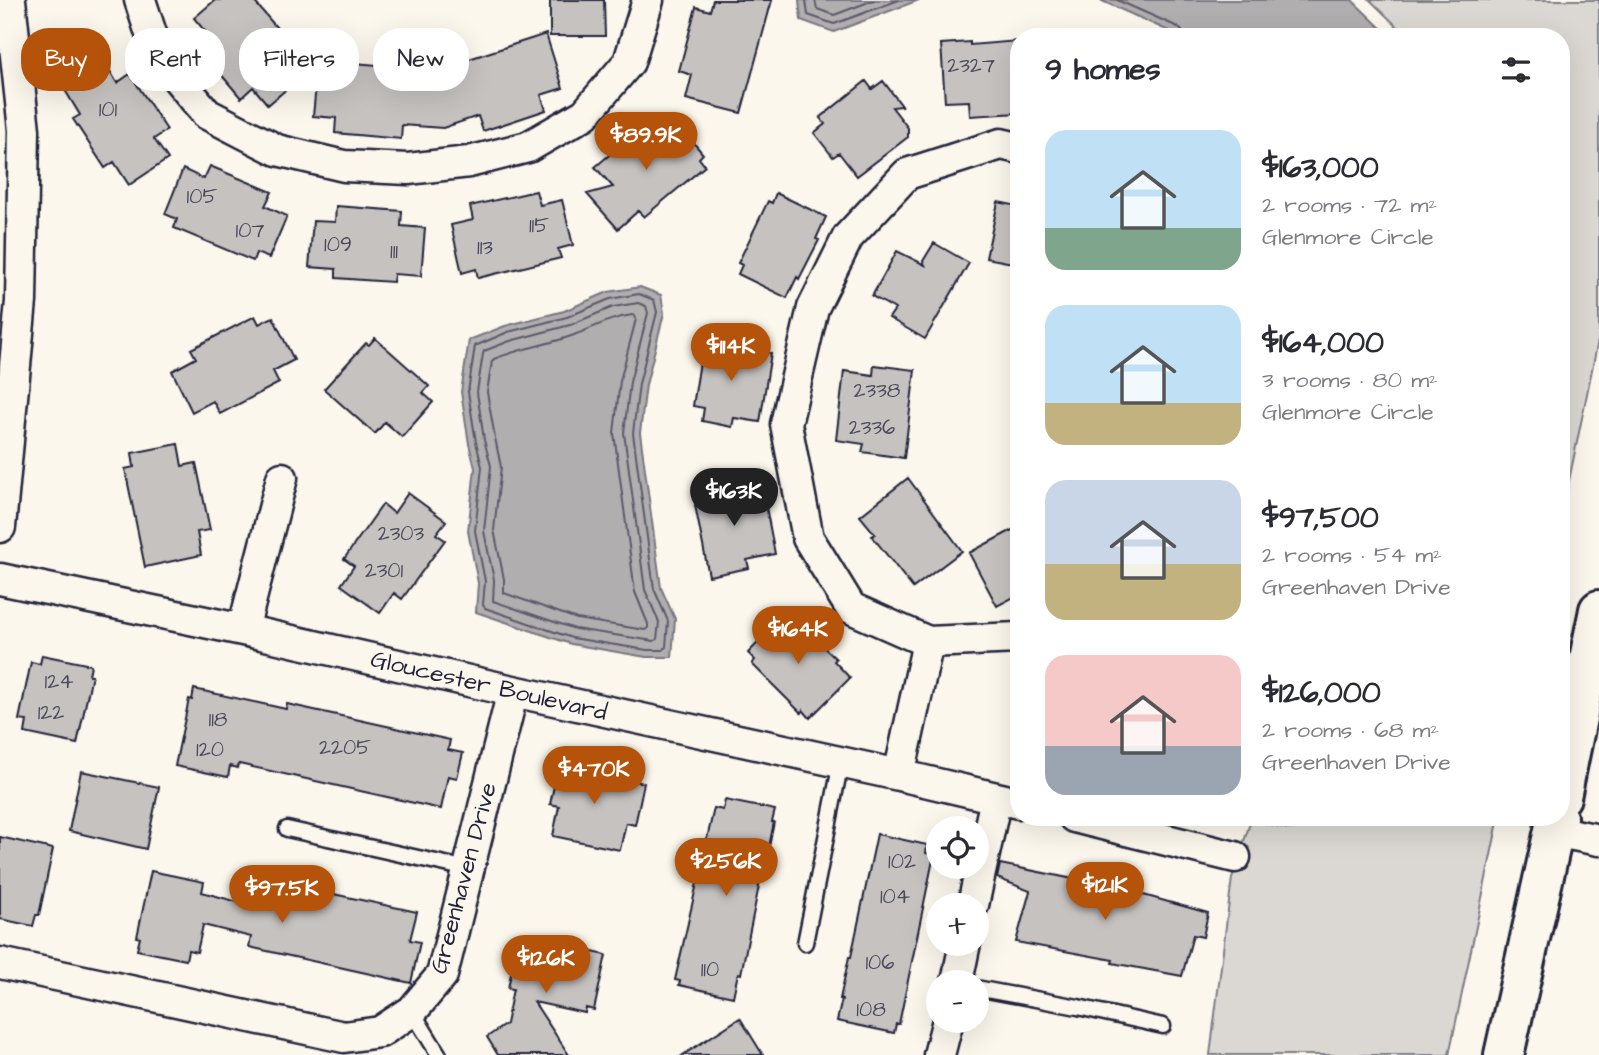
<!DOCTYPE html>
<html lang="en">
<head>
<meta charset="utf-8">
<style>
	:root { --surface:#fff; --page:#f7f7f7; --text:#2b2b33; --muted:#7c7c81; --accent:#b45309 }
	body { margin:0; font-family:"Architects Daughter",sans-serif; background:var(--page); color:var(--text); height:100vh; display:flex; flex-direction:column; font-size:26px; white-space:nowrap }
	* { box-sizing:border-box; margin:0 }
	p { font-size:23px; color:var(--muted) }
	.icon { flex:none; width:38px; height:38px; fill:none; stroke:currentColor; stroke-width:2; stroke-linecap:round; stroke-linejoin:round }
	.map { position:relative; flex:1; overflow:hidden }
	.panel { position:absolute; left:1010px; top:28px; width:560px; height:798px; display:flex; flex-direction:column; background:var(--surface); border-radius:28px; box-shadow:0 7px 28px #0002 }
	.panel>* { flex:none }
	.guide { position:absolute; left:21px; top:28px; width:665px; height:63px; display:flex; gap:14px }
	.controls { position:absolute; left:926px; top:816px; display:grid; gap:14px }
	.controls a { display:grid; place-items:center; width:63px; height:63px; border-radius:50%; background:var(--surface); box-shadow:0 7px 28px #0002; font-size:35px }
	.price { position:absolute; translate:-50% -60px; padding:0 16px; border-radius:24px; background:var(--accent); color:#fff; font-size:23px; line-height:46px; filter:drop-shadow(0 2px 4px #0008) }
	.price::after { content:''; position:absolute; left:50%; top:42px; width:21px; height:16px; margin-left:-10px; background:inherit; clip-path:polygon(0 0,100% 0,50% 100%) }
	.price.current { background:#222; color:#fff }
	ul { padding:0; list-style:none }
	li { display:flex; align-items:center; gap:21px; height:175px; padding:0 35px }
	li span { display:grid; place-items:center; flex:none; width:196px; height:140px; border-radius:21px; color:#555 }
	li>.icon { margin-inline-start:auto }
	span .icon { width:84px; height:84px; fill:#fffc; stroke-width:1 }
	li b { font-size:30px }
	h2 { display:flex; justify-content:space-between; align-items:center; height:84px; padding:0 35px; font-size:30px }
	.pill { padding:0 24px; border-radius:28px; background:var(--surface); box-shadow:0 7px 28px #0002; font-size:24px; line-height:63px }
	.pill.current { background:var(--accent); color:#fff }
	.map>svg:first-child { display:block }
	.green { fill:#dbd8d3; stroke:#7e7d87; stroke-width:2 }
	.water { fill:#b1aeb0; stroke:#787681; stroke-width:2 }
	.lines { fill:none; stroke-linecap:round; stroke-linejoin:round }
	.shore { stroke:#5b5a6a; stroke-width:2 }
	.building { fill:#c6c2c0; stroke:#22223b; stroke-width:2 }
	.service-casing { stroke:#22223b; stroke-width:19 }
	.minor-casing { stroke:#22223b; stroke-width:35 }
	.secondary-casing { stroke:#22223b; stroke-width:44 }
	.service { stroke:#fbf7ec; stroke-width:14 }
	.minor { stroke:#fbf7ec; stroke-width:30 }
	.secondary { stroke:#fbf7ec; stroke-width:38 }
	.labels { text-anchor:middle; stroke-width:5; stroke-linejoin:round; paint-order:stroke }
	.number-label { font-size:21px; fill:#4b4a5c }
	.street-label { font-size:24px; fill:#22223b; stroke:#fbf7ec }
</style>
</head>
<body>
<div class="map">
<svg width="1599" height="1055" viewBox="0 0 1599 1055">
	<rect width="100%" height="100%" fill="#fbf7ec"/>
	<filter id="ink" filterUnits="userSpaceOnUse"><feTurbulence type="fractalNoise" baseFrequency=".0143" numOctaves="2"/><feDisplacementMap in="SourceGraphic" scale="14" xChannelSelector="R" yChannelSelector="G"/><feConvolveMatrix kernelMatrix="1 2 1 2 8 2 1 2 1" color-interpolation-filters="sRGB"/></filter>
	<g filter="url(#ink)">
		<path class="green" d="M1370,0H1599V336L1561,519V37H1408Z
			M1343,817H1499L1449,1055H1210L1232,878L1251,820L1289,829L1334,822Z"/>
		<path class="water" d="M799,0H919L834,32L801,20Z
			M1100,0H1352L1390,37H1182Z
			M640,287L661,295L664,313L646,385L640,433L661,588L675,619L672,657H646L571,644L476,612L478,583L468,531L475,468L469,444L461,392L469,340L505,326L564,311L608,292Z"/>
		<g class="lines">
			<path class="shore" d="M806,0L808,15L834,24L899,0
				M815,0L817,9L834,15L874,0
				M1117,0L1178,27L1182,31L1183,37
				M639,294L654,300L657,312L639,384L633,433L654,589L668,621L666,647L663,650H647L572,638L485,608L483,605L485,581L475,531L482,467L476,442L468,392L475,346L508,332L567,317L610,299Z
				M638,303L646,306L648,313L630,382L624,433L645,590L659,622L657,639L654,641L575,629L493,601L494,580L484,531L491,466L484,440L477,392L483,354L484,351L510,341L570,325L613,307Z
				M632,315L635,316L636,319L620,381L614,433L635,592L648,624V628L645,630L577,619L504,593V579L494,530L501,467L495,438L487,392L492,361L494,359C520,348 548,345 574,335C596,327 609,318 632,315Z"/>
		</g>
		<path class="building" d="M215,0H253L311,68L268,105L253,87L241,98L197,46L209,36L194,18Z
			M550,0H604L605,36H550Z
			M713,0H772L741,113L686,99L692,75L679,71L696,7L710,11Z
			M546,34L563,88L541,95L546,110L483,131L478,116L443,128L402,125L401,139L335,133L336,118L313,116L317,75L329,90L332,61L435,70Z
			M1018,41V113L970,116L969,101L945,102L941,44L970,42V45Z
			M106,64L117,83L130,74L167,130L154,139L168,159L129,185L114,162L105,168L73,119L80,115L65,90Z
			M866,81L872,89L883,81L902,106L892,107L908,128V137L857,176L839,153L833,157L814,133L825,124L820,118Z
			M673,118L703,154L699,158L705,166L644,217L638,211L618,229L587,194L613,187L595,167L646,124L654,134Z
			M210,166L272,192L265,206L287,216L269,258L256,253L253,261L174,228L177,219L165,214L183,169L204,179Z
			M536,191L540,205L562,200L573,245L558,249L561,258L478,278L476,269L462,273L451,225L473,220L470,206Z
			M776,193L826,217L816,239L819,240L799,279L797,277L787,298L738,274L742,265L738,263L768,201L772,203Z
			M998,202L1018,206V264L986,258Z
			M336,206L402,211L401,226L425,228L421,276L394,274L393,282L363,280L336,278V269L309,267L313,221L335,222Z
			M934,243L969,263L925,339L889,318L895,309L872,296L897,251L925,265L923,261Z
			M255,316L259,324L273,317L294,360L273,371L279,383L220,414L213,401L192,412L172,371L196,358L191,349Z
			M715,336L744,341L743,349L771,353L760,422L734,418L732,427L702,421L704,408L693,406L702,349L712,351Z
			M375,338L429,386L423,393L433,402L402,437L385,422L375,434L324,389L366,343L369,345Z
			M874,365L915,370L904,458L862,452L864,444L836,440L844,371L873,375Z
			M178,444L182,466L196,463L210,530L197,532L201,555L145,567L125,469L134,467L132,453Z
			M908,478L962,551L913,588L872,536L875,534L860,516Z
			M731,481L733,492L762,486L775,554L747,560L749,568L709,576L695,505L706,503L703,487Z
			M408,493L446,521L436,534L445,540L402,599L394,593L380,613L341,585L354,566L344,559L383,504L394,513Z
			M1018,527V595L997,606L969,553Z
			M786,614L803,631L805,629L836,659L834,661L850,678L810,718L803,710L801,713L752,664L755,660L748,653Z
			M42,655L91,665L89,675H92L77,744L25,733L27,721L19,720L31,662L40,664Z
			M194,689L286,709L287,704L450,740L448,750L463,753L457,778L448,776L441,809L239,764L238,768L230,766L228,777L175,766L189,699L192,700Z
			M559,764L644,783L635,825L626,823L620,850L553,836L559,806L550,804Z
			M81,771L159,787L146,849L69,831Z
			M725,800L775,810L772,822H774L763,877L761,876L741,974L738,973L733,997L679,985L680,981L675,980L714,808L723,810Z
			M877,834L927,845L926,853L934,855L899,1024H896L894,1033L837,1021L842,999H840L849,957H851Z
			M0,837L53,849L39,915H36L33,926L0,919Z
			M1000,864L1122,889L1208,913L1203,937L1193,935L1182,976L1112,963L1113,960L1016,942L1030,891L997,878Z
			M151,871L204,882L202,892L252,906L259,878L417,912L410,940L420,942L411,983L249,947L251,937L203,925L197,952L188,950L186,960L137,950L140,938L137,937Z
			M519,936L606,955L594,1010L586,1008L585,1013L534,1002L569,1055H498L487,1037L506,1024L513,989L508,988Z
			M740,1018L763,1055H683Z"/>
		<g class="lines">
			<defs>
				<path id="service" d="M287,829L468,869
					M805,943L841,762
					M976,988L1078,1007L1163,1026
					M412,1011L439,1055"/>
				<path id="minor" d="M140,0L158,55L207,114L277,150L344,166L408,169L469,162L528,147L585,114L629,62L648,0
					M1018,148L1001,144L907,174L848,237L813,308L786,424L808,538L851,608L928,642L1018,638
					M0,527L21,301L24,130L10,0
					M0,579L243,630L513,691L899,775L1018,803
					M243,630L282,478
					M899,775L928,642
					M1074,817L1235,857
					M1554,831L1599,840
					M973,905L996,798
					M0,963L344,1037L380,1032L412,1011L442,975L513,691
					M957,982L965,943
					M939,1055L948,1020"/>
				<path id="secondary" d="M1561,797L1599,610
					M1504,1055L1557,817"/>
			</defs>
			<use href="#service" class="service-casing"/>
			<use href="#minor" class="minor-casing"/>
			<use href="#secondary" class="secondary-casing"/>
			<use href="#service" class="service"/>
			<use href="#minor" class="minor"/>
			<use href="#secondary" class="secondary"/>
		</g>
	</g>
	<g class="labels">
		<g class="number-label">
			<text x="971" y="72">2327</text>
			<text x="108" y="116">101</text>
			<text x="202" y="203">105</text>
			<text x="539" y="232">115</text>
			<text x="250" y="237">107</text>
			<text x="338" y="251">109</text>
			<text x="485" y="254">113</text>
			<text x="394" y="258">111</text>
			<text x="877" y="397">2338</text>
			<text x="872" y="434">2336</text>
			<text x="401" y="540">2303</text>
			<text x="384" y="577">2301</text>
			<text x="59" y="688">124</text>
			<text x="51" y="719">122</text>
			<text x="218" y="726">118</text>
			<text x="345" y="754">2205</text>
			<text x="210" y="756">120</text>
			<text x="902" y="868">102</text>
			<text x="895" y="903">104</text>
			<text x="880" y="969">106</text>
			<text x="710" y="976">110</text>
			<text x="871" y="1016">108</text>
		</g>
		<g class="street-label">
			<text transform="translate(489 685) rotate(13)" y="8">Gloucester Boulevard</text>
			<text transform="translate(463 878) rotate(-75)" y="8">Greenhaven Drive</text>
		</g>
	</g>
</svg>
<div class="controls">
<a><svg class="icon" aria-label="locate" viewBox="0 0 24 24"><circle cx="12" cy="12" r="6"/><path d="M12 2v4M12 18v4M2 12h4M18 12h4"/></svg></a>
<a>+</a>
<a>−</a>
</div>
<b class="price" style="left:646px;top:172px">$89.9K</b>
<b class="price" style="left:731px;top:383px">$114K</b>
<b class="price current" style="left:734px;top:528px">$163K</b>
<b class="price" style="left:798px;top:666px">$164K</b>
<b class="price" style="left:594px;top:806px">$470K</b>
<b class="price" style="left:726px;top:898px">$256K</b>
<b class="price" style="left:1105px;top:922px">$121K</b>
<b class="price" style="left:282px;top:925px">$97.5K</b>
<b class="price" style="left:546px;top:995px">$126K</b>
<div class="guide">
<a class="pill current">Buy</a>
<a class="pill">Rent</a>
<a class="pill">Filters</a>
<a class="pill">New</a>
</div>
<section class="panel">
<h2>9 homes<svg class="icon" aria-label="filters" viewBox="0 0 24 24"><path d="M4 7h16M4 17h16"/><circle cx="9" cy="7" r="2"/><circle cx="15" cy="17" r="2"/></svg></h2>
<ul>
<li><span style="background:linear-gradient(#bfe0f5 70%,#7fa58c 0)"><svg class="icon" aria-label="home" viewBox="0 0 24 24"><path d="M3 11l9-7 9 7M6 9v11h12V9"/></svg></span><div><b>$163,000</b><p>2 rooms · 72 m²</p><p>Glenmore Circle</p></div></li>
<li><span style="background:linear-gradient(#bfe0f5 70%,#c2b280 0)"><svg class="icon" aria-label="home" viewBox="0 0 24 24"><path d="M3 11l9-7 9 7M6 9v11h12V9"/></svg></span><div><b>$164,000</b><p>3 rooms · 80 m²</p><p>Glenmore Circle</p></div></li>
<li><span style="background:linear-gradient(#c9d6e8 60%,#c2b280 0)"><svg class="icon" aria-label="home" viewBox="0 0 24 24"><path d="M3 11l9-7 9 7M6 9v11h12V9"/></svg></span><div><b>$97,500</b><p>2 rooms · 54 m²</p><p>Greenhaven Drive</p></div></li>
<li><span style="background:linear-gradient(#f6c9c9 65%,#9aa5b1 0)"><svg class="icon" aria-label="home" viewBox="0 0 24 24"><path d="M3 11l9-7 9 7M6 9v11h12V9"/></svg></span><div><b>$126,000</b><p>2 rooms · 68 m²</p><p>Greenhaven Drive</p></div></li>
</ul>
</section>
</div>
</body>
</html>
